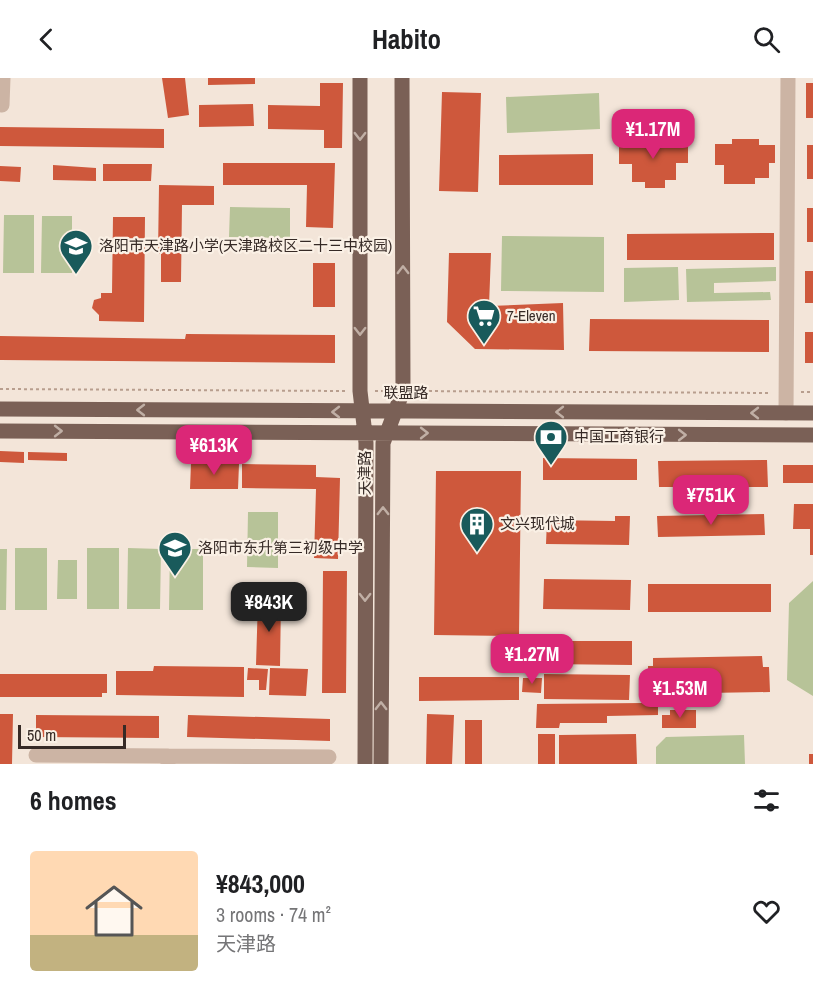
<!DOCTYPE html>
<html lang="en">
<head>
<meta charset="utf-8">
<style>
	:root { --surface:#fff; --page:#f2f2f2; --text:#202124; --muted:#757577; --accent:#db2777 }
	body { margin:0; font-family:"Archivo Narrow","Noto Sans SC",sans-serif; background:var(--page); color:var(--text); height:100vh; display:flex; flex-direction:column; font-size:22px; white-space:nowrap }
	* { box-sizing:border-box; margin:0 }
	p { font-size:20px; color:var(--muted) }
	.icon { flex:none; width:33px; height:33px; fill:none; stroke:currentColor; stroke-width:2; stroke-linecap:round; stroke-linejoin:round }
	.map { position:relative; height:686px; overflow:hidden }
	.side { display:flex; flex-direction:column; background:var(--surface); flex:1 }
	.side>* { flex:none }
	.scale { position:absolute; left:18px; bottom:15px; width:108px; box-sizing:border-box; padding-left:6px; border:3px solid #362a26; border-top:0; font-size:16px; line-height:21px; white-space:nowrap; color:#362a26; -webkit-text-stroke:4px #faf0e5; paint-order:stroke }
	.price { position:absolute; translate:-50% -51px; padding:0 14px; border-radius:12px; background:var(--accent); color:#fff; font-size:20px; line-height:39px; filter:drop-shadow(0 2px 3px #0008) }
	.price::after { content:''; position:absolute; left:50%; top:36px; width:18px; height:14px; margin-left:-9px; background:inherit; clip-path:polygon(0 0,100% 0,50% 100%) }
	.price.on { background:#222; color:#fff }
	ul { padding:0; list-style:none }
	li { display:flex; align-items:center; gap:18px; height:150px; padding:0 30px }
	li span { display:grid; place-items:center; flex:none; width:168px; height:120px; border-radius:6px; color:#555 }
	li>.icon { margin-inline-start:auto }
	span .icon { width:72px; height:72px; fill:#fffc; stroke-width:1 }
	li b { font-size:26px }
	h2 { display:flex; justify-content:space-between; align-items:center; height:72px; padding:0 30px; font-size:26px }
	header { display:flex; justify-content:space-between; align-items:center; height:78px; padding:0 30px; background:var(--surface); font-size:27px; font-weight:700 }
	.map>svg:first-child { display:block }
	.green { fill:#b7c398 }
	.building { fill:#ce583c }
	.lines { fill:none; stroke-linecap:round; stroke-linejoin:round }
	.path { stroke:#b89e8e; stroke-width:2; stroke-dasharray:3 3; stroke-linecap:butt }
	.minor { stroke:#ccb4a4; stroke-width:15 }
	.major { stroke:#7a6056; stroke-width:15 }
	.oneway { stroke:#c0afa5 }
	.labels { text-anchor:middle; stroke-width:4.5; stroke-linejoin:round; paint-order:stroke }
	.poi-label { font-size:15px; fill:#362a26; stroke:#faf0e5; text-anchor:start }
	.street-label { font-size:15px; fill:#362a26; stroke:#faf0e5 }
</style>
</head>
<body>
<header><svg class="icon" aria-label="back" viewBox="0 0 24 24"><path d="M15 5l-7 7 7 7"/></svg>Habito<svg class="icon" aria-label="search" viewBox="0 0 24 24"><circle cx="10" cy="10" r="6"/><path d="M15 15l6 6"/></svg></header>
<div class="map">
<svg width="813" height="686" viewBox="0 0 813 686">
	<rect width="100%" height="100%" fill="#f3e5d9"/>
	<path class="green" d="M599,15L600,51L507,55L506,19Z
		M230,129L290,130V160L229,159Z
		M4,137H34V195H3Z
		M42,138H72V195H41Z
		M502,158L604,159V214L501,213Z
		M678,189L679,222L624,224V190Z
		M776,189V203L714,205V215L770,214L771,222L687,224L686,191Z
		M248,434H278V490L247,489Z
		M15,470H47V532H15Z
		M87,470H119V531H87Z
		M128,470L161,471L160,531H127Z
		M0,471H7L6,532H0Z
		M170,471H203V532H169Z
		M58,482H77V521H57Z
		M813,503V618L787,602L789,525Z
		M744,657L745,686H656V669L666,659Z"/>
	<path class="building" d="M162,0H185L189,37L168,40Z
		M208,0H255V6L208,7Z
		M320,5H343L342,70H324V52L268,51V27L320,28Z
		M806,5H813V40H806Z
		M442,14L481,15L478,114L439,113Z
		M253,26L254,48L199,49V27Z
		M0,49L164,51V70L0,68Z
		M634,61H674V67L688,66V85H676V102H665V110H645V104H632V86H619V66H634Z
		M732,61H759V67H775V85H769V100H755V106H724V87H715V66H732Z
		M807,67H813V101H807Z
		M593,76V107H499V77Z
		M223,85H335L333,150L306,149L307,107H223Z
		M103,86H152L151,103H103Z
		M53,87L96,90V103L53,102Z
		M0,88L21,89L20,104L0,103Z
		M159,107L214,108V127H182L181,204H161V176H158Z
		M807,130H813V164H807Z
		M113,139H145L144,244L99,243V237L92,230L94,222L101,220V215H112Z
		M774,155V182H627V156Z
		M449,175H491L489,228L563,225L564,272L475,271L447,244Z
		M313,185H335V229H313Z
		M805,193H813V225H805Z
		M590,241L769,242V274L589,273Z
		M805,254H813V285H805Z
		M186,256L335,257V285L0,282V258L185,261Z
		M0,373L24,374V385L0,384Z
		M28,374L67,375V383L28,382Z
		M543,380L637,381V402H543Z
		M767,382L768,409H659L658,383Z
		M191,385L239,386L238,411H190Z
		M242,386L316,387V399L340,400L338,481L314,480L316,411L242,410Z
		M783,387H813V405H783Z
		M436,393H521L519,558L434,557Z
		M794,426H813V477H810V451H793Z
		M764,436L765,457L658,459L657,438Z
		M615,438H630L629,467L546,466L547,442L615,443Z
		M323,493H347L346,615H322Z
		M544,501L631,502L630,532L543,531Z
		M648,506H771V534H648Z
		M258,521L281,522L280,588L256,587Z
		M545,563H632V587L545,586Z
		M762,578L763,589H769L770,614L649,616L648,588H653V580Z
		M154,588L244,589V619L116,617V593H153Z
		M248,590L268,591L266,612H259V602H247Z
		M270,590L308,591L306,618L269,617Z
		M0,596H107V615H102V619H0Z
		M544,596L630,597L629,622L544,621Z
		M419,599H519V622L419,623Z
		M523,600H542L541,615L522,614Z
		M643,620H658V637L607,638V645H560L559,650H536L537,626L643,625Z
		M670,632H696V650H662V637H670Z
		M0,636H13L12,686H0Z
		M427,636L454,637L452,686H426Z
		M36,637L159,638V660L36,659Z
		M188,637L330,641V663L187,659Z
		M465,642H482V686H465Z
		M538,656H555V686H538Z
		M636,656L637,686H559V657Z
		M809,676H813V686H809Z"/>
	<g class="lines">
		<path class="path" d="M0,311L345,313
			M375,313H387
			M417,313L771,315
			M801,314H813"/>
		<path class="minor" d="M2,27L3,0
			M786,335L788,0
			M36,677L168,678V686
			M168,678L329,679"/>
		<path class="major" d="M360,0V313L366,365L365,686
			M0,331L813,335
			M0,353L813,357
			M381,686L383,365L403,313L402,0"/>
	</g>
	<defs><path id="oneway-chevron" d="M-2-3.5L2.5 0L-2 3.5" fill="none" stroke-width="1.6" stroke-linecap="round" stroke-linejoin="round" transform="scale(1.5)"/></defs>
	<g class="oneway">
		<use href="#oneway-chevron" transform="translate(360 58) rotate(90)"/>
		<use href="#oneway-chevron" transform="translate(403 192) rotate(-90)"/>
		<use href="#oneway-chevron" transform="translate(360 253) rotate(90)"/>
		<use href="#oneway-chevron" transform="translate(141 332) rotate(-180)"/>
		<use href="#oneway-chevron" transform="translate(336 334) rotate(-180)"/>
		<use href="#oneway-chevron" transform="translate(560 334) rotate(-180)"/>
		<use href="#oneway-chevron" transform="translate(755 335) rotate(-180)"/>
		<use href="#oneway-chevron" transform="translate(58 353)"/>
		<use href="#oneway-chevron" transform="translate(424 355)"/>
		<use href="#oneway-chevron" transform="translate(682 357)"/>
		<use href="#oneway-chevron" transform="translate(383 433) rotate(-90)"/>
		<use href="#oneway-chevron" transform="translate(365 519) rotate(90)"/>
		<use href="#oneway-chevron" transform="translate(381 628) rotate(-90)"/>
	</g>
	<defs>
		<symbol id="school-pin" viewBox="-11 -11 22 30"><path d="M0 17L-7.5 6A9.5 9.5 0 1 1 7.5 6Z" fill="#195a5b" stroke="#faf0e5"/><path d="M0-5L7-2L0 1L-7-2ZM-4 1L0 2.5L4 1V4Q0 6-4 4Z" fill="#fff"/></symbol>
		<symbol id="supermarket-pin" viewBox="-11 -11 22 30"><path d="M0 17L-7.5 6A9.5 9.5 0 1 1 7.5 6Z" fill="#195a5b" stroke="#faf0e5"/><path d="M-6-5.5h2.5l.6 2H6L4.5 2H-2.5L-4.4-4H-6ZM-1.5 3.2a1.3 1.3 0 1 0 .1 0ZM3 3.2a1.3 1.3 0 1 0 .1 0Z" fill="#fff"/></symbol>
		<symbol id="bank-pin" viewBox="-11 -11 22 30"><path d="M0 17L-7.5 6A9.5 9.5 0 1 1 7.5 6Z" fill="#195a5b" stroke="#faf0e5"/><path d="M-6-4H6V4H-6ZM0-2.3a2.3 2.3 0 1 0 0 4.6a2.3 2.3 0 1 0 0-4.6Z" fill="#fff"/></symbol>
		<symbol id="building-pin" viewBox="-11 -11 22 30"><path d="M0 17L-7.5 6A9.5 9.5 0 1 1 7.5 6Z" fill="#195a5b" stroke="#faf0e5"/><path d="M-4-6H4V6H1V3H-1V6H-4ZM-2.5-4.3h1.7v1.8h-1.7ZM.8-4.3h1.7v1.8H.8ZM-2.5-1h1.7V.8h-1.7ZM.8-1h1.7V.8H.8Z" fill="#fff"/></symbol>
	</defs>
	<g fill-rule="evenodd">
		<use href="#school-pin" x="57" y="149" width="38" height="52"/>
		<use href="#supermarket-pin" x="465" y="219" width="38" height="52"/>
		<use href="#bank-pin" x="532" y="340" width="38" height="52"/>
		<use href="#building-pin" x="458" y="427" width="38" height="52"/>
		<use href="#school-pin" x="156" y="451" width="38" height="52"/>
	</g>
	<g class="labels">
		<g class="poi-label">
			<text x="99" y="173">洛阳市天津路小学(天津路校区二十三中校园)</text>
			<text x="507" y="243">7-Eleven</text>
			<text x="574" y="364">中国工商银行</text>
			<text x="500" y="451">文兴现代城</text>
			<text x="198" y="475">洛阳市东升第三初级中学</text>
		</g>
		<g class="street-label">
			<text x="406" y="320">联盟路</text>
			<text transform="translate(365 395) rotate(-90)" y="5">天津路</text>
		</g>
	</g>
</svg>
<div class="scale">50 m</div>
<b class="price" style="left:653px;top:82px">¥1.17M</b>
<b class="price" style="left:214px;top:398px">¥613K</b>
<b class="price" style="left:711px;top:448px">¥751K</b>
<b class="price on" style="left:269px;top:555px">¥843K</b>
<b class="price" style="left:532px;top:607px">¥1.27M</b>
<b class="price" style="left:680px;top:641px">¥1.53M</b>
</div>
<section class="side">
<h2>6 homes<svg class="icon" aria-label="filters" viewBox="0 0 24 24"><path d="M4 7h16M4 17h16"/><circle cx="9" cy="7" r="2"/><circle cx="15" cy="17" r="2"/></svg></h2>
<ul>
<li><span style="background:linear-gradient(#ffd9b3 70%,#c2b280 0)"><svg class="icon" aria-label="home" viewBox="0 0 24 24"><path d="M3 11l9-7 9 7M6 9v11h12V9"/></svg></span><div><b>¥843,000</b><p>3 rooms · 74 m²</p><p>天津路</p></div><svg class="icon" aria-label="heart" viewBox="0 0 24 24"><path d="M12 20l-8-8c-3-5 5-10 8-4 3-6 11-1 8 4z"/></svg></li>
</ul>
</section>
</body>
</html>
